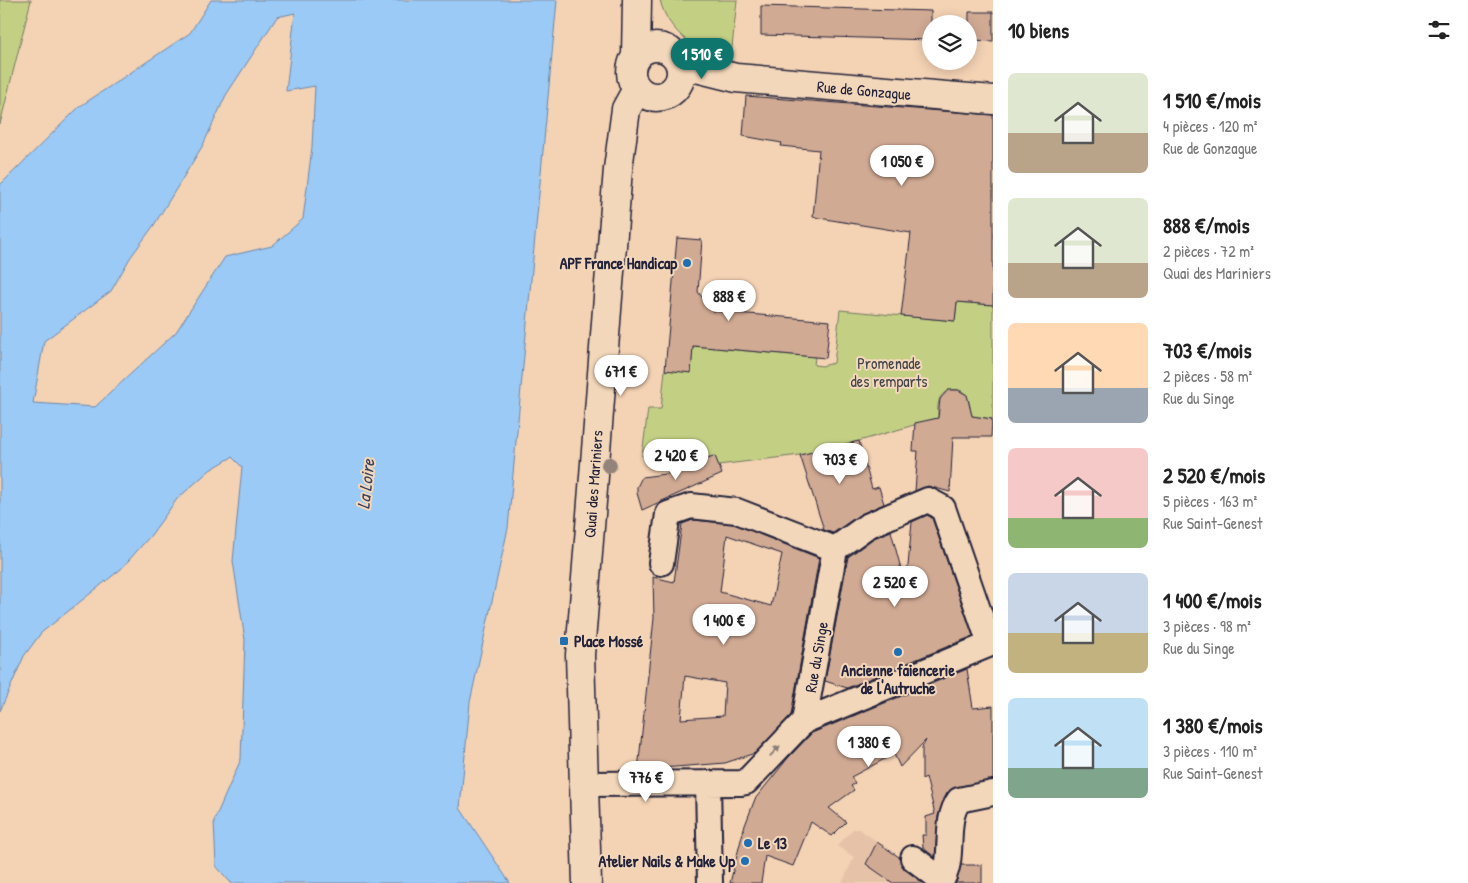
<!DOCTYPE html>
<html lang="fr">
<head>
<meta charset="utf-8">
<style>
	:root { --surface:#fff; --page:#f2f2f2; --text:#222; --muted:#767676; --accent:#0f766e }
	body { margin:0; font-family:"Patrick Hand",sans-serif; background:var(--page); color:var(--text); height:100vh; display:flex; flex-direction:column; font-size:19px; white-space:nowrap }
	* { box-sizing:border-box; margin:0 }
	p { font-size:16px; color:var(--muted) }
	.icon { flex:none; width:28px; height:28px; fill:none; stroke:currentColor; stroke-width:2; stroke-linecap:round; stroke-linejoin:round }
	.map { position:relative; flex:1; overflow:hidden }
	.sheet { display:flex; flex-direction:column; background:var(--surface); width:475px }
	.sheet>* { flex:none }
	.controls { position:absolute; left:922px; top:15px; display:grid; gap:10px }
	.controls a { display:grid; place-items:center; width:55px; height:55px; border-radius:50%; background:var(--surface); box-shadow:0 2px 12px #0003; font-size:25px }
	.price { position:absolute; translate:-50% -42px; padding:0 11px; border-radius:18px; background:#fff; color:#222; font-size:16px; line-height:32px; filter:drop-shadow(0 1px 2px #0008) }
	.price::after { content:''; position:absolute; left:50%; top:30px; width:15px; height:11px; margin-left:-8px; background:inherit; clip-path:polygon(0 0,100% 0,50% 100%) }
	.price.current { background:var(--accent); color:#fff }
	ul { padding:0; list-style:none }
	li { display:flex; align-items:center; gap:15px; height:125px; padding:0 15px }
	li span { display:grid; place-items:center; flex:none; width:140px; height:100px; border-radius:8px; color:#555 }
	li>.icon { margin-inline-start:auto }
	span .icon { width:60px; height:60px; fill:#fffc; stroke-width:1 }
	li b { font-size:21px }
	h2 { display:flex; justify-content:space-between; align-items:center; height:60px; padding:0 15px; font-size:21px }
	main { display:flex; flex:1; min-height:0 }
	.map>svg:first-child { display:block }
	.built { fill:#e6c3a8 }
	.green { fill:#c3d084; stroke:#727960 }
	.water { fill:#9bcaf6; stroke:#6b87ab; fill-rule:evenodd }
	.building { fill:#d1aa94; stroke:#22223b; fill-rule:evenodd }
	.lines { fill:none; stroke-linecap:round; stroke-linejoin:round }
	.street-casing { stroke:#22223b; stroke-width:28 }
	.secondary-casing { stroke:#22223b; stroke-width:31 }
	.street { stroke:#f3d7ba; stroke-width:24 }
	.secondary { stroke:#f3d7ba; stroke-width:28 }
	.tree { fill:#92847a }
	.oneway { fill:#8a7c7a }
	.poi-dot { fill:#1f6fb2; stroke:#f3d7ba; stroke-width:2 }
	.labels { text-anchor:middle; stroke-width:4; stroke-linejoin:round; paint-order:stroke }
	.street-label { font-size:16px; fill:#22223b; stroke:#f3d7ba }
	.poi-label { font-size:16px; font-weight:bold; fill:#22223b; stroke:#f3d7ba; text-anchor:end }
	.park-label { font-size:16px; fill:#42454a; stroke:#f3d7ba }
	.water-label { font-size:18px; font-style:italic; fill:#3a4460; stroke:#f3d7ba }
</style>
</head>
<body>
<main>
<div class="map">
<svg width="993" height="883" viewBox="0 0 993 883">
	<rect width="100%" height="100%" fill="#f4d2b4"/>
	<filter id="ink" filterUnits="userSpaceOnUse"><feTurbulence type="fractalNoise" baseFrequency=".02" numOctaves="2"/><feDisplacementMap in="SourceGraphic" scale="10" xChannelSelector="R" yChannelSelector="G"/><feConvolveMatrix kernelMatrix="1 2 1 2 8 2 1 2 1" color-interpolation-filters="sRGB"/></filter>
	<g filter="url(#ink)">
		<path class="built" d="M853,829H859L922,873L931,883H842L854,857L837,846Z"/>
		<path class="green" d="M0,0H31L0,124Z
			M660,0H737L730,66C700,52 668,34 660,0Z
			M957,302L993,305V419L972,416C970,410 970,402 967,396C961,386 945,388 940,398C937,404 938,412 938,418L859,441L800,455L718,465L714,456C684,463 672,463 642,456L648,409H661L665,370L691,372L693,346L815,357L814,365L822,366L834,363L840,310L955,321Z"/>
		<path class="water" d="M211,0H557L508,528L470,702L460,808L510,883H231L216,866L214,821L241,759L245,640L233,561L242,467L232,457L210,470L177,499L151,535L121,569L41,633L24,656L0,711V185L79,107L190,33ZM295,13L286,91L315,86L312,147L303,219L272,246L225,257L176,332L95,407L33,403L44,341L111,291L130,258L154,225L203,145L226,95L277,17Z"/>
		<path class="building" d="M761,6L931,11V40L761,35Z
			M969,12H993V41L969,40Z
			M746,96L993,115V305L957,302L955,321L901,316L911,233L813,217L819,150L781,146L782,143L743,136Z
			M677,238L702,240L698,292L713,311L830,321L826,358L693,346L691,373L665,370Z
			M948,390H958L967,395L972,416L992,419L991,437H953L950,492L928,486L915,491L918,451H913L915,423L938,418L940,399Z
			M859,441L872,489L879,487L884,504L859,515L833,533L824,530L800,455Z
			M715,456L722,474L642,510L637,493V487L642,477L673,473L670,461L690,462Z
			M927,515L932,518L973,636L847,688L825,681L848,557L874,538L891,531L906,588L912,522Z
			M693,520L734,524L819,558L791,715L755,753L725,763L638,770L654,618L653,577L674,582L682,524ZM727,535L782,554L771,606L720,592ZM685,676L725,683L723,716L681,719Z
			M967,669L973,708L993,706V780L956,787L947,793L938,816L935,857L923,848L922,835H926V817L935,814L926,777L922,779V748L926,740L900,767L894,754L851,777L855,783L851,786L854,790L829,808L846,822L832,836L811,822L793,866L765,856L761,883H730L744,828L755,799L788,758L812,733Z
			M877,842L899,857L904,869L923,883H893L866,864Z
			M961,865H982V883H956Z"/>
		<g class="lines">
			<defs>
				<path id="street" d="M661,563L668,514L691,506L737,511L835,549
					M804,721L835,549L867,526L928,500L943,508L990,644
					M708,783L710,883
					M584,784L741,783L746,782L804,721L993,643
					M913,858L935,875L940,883
					M940,883C957,859 942,824 959,800L993,793"/>
				<path id="secondary" d="M631 72a25 25 0 1 1 50 0a25 25 0 1 1-50 0Z
					M636,56L637,0
					M680,64L736,78L993,100
					M587,883L580,655L618,169L626,109L637,89"/>
			</defs>
			<use href="#street" class="street-casing"/>
			<use href="#secondary" class="secondary-casing"/>
			<use href="#street" class="street"/>
			<use href="#secondary" class="secondary"/>
		</g>
		<circle class="tree" cx="609" cy="465" r="8"/>
		<defs><path id="oneway-solid" d="M-6-.8H1V-3.2L6.5 0L1 3.2V.8H-6Z" transform="scale(1.25)"/></defs>
		<use class="oneway" href="#oneway-solid" transform="translate(775 751) rotate(-46)"/>
	</g>
	<g class="poi-dot">
		<circle cx="687" cy="263" r="5"/>
		<rect x="559" y="636" width="10" height="10" rx="2.5"/>
		<circle cx="898" cy="652" r="5"/>
		<circle cx="748" cy="843" r="5"/>
		<circle cx="745" cy="861" r="5"/>
	</g>
	<g class="labels">
		<g class="street-label">
			<text transform="translate(864 90) rotate(5)" y="6">Rue de Gonzague</text>
			<text transform="translate(593 484) rotate(-86)" y="6">Quai des Mariniers</text>
			<text transform="translate(816 657) rotate(-80)" y="6">Rue du Singe</text>
		</g>
		<g class="poi-label">
			<text x="677" y="269">APF France Handicap</text>
			<text x="574" y="647" text-anchor="start">Place Mossé</text>
			<text x="898" y="676" text-anchor="middle">Ancienne faiencerie<tspan x="898" dy="18">de l'Autruche</tspan></text>
			<text x="758" y="849" text-anchor="start">Le 13</text>
			<text x="735" y="867">Atelier Nails &amp; Make Up</text>
		</g>
		<g class="park-label">
			<text x="889" y="369">Promenade<tspan x="889" dy="18">des remparts</tspan></text>
		</g>
		<g class="water-label">
			<text transform="translate(366 484) rotate(-84)" y="6">La Loire</text>
		</g>
	</g>
</svg>
<div class="controls">
<a><svg class="icon" aria-label="layers" viewBox="0 0 24 24"><path d="M12 4l9 5-9 5-9-5zM3 14l9 5 9-5"/></svg></a>
</div>
<b class="price current" style="left:702px;top:80px">1 510 €</b>
<b class="price" style="left:902px;top:187px">1 050 €</b>
<b class="price" style="left:729px;top:322px">888 €</b>
<b class="price" style="left:621px;top:397px">671 €</b>
<b class="price" style="left:676px;top:481px">2 420 €</b>
<b class="price" style="left:840px;top:485px">703 €</b>
<b class="price" style="left:895px;top:608px">2 520 €</b>
<b class="price" style="left:724px;top:646px">1 400 €</b>
<b class="price" style="left:869px;top:768px">1 380 €</b>
<b class="price" style="left:646px;top:803px">776 €</b>
</div>
<section class="sheet">
<h2>10 biens<svg class="icon" aria-label="filters" viewBox="0 0 24 24"><path d="M4 7h16M4 17h16"/><circle cx="9" cy="7" r="2"/><circle cx="15" cy="17" r="2"/></svg></h2>
<ul>
<li><span style="background:linear-gradient(#dfe7d0 60%,#b9a48a 0)"><svg class="icon" aria-label="home" viewBox="0 0 24 24"><path d="M3 11l9-7 9 7M6 9v11h12V9"/></svg></span><div><b>1 510 €/mois</b><p>4 pièces · 120 m²</p><p>Rue de Gonzague</p></div></li>
<li><span style="background:linear-gradient(#dfe7d0 65%,#b9a48a 0)"><svg class="icon" aria-label="home" viewBox="0 0 24 24"><path d="M3 11l9-7 9 7M6 9v11h12V9"/></svg></span><div><b>888 €/mois</b><p>2 pièces · 72 m²</p><p>Quai des Mariniers</p></div></li>
<li><span style="background:linear-gradient(#ffd9b3 65%,#9aa5b1 0)"><svg class="icon" aria-label="home" viewBox="0 0 24 24"><path d="M3 11l9-7 9 7M6 9v11h12V9"/></svg></span><div><b>703 €/mois</b><p>2 pièces · 58 m²</p><p>Rue du Singe</p></div></li>
<li><span style="background:linear-gradient(#f6c9c9 70%,#8fb573 0)"><svg class="icon" aria-label="home" viewBox="0 0 24 24"><path d="M3 11l9-7 9 7M6 9v11h12V9"/></svg></span><div><b>2 520 €/mois</b><p>5 pièces · 163 m²</p><p>Rue Saint-Genest</p></div></li>
<li><span style="background:linear-gradient(#c9d6e8 60%,#c2b280 0)"><svg class="icon" aria-label="home" viewBox="0 0 24 24"><path d="M3 11l9-7 9 7M6 9v11h12V9"/></svg></span><div><b>1 400 €/mois</b><p>3 pièces · 98 m²</p><p>Rue du Singe</p></div></li>
<li><span style="background:linear-gradient(#bfe0f5 70%,#7fa58c 0)"><svg class="icon" aria-label="home" viewBox="0 0 24 24"><path d="M3 11l9-7 9 7M6 9v11h12V9"/></svg></span><div><b>1 380 €/mois</b><p>3 pièces · 110 m²</p><p>Rue Saint-Genest</p></div></li>
</ul>
</section>
</main>
</body>
</html>
